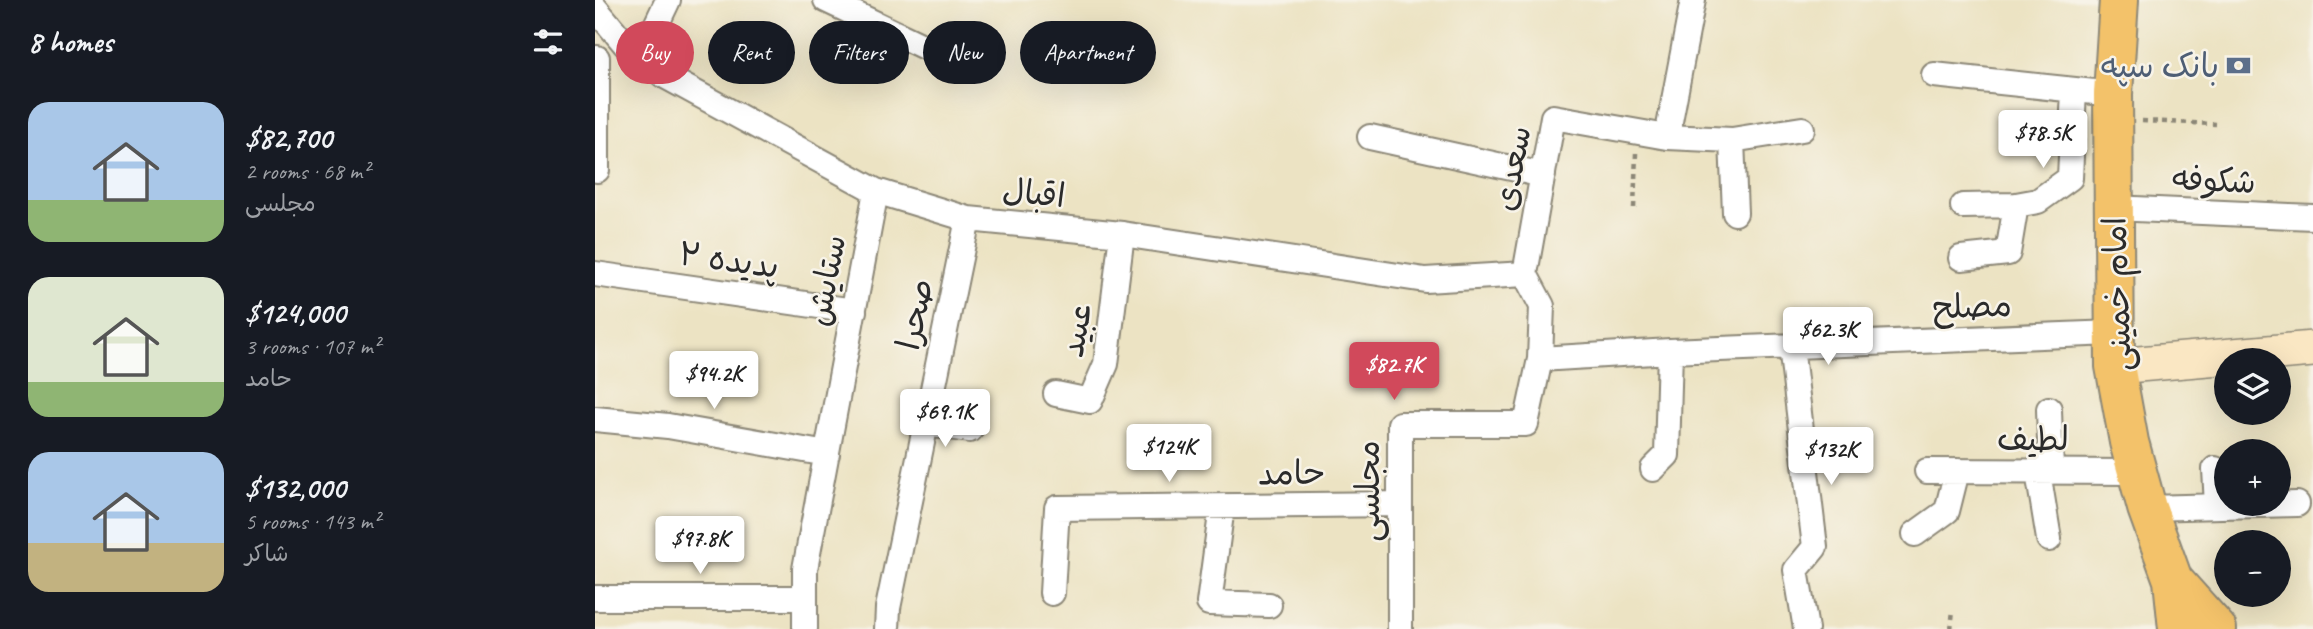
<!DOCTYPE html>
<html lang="en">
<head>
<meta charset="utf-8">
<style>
	:root { --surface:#171b24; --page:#20242c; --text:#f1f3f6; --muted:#9ea1a6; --accent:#d1495b }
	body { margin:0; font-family:Caveat,"Playpen Sans Arabic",sans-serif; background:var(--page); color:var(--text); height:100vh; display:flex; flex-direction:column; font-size:26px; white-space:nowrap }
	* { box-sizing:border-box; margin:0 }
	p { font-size:23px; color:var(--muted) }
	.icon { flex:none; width:38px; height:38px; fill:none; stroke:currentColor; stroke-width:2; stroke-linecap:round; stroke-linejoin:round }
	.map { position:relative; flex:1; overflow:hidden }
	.panel { display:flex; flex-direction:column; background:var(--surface); width:595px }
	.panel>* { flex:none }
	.guide { position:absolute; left:21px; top:21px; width:665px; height:63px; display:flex; gap:14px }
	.tools { position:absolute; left:1619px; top:348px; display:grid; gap:14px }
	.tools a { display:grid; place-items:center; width:77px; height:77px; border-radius:50%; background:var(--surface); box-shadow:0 7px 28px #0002; font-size:35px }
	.price { position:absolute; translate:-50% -60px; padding:0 16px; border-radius:7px; background:#fff; color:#222; font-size:23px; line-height:46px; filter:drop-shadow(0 2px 4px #0008) }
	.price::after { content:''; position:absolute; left:50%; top:42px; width:21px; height:16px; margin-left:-10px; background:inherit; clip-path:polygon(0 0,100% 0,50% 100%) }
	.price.active { background:var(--accent); color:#fff }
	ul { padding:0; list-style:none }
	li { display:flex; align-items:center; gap:21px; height:175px; padding:0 28px }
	li span { display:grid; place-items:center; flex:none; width:196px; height:140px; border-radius:21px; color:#555 }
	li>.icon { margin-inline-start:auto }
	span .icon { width:84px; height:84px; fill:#fffc; stroke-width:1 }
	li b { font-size:30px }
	h2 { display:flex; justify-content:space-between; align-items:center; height:84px; padding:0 28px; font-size:30px }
	.chip { padding:0 24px; border-radius:32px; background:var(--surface); box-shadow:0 7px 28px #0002; font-size:24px; line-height:63px }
	.chip.active { background:var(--accent); color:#fff }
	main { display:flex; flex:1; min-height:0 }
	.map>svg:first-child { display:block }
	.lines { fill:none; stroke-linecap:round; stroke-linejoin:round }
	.street-casing { stroke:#8c8777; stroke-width:28 }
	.secondary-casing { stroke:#8c8777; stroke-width:38 }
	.primary-casing { stroke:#8c8777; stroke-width:42 }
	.path { stroke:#8c8777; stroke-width:4.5; stroke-dasharray:5 5; stroke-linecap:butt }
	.street { stroke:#fff; stroke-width:24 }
	.secondary { stroke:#fae7c3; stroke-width:35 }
	.primary { stroke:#f3c26a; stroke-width:38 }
	.labels { text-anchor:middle; stroke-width:5; stroke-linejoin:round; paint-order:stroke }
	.service-label { font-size:33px; fill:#4e5e75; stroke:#f7f3e8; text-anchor:end }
	.street-label { font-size:33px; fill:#2b2b2b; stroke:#f7f3e8 }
</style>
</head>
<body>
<main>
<section class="panel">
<h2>8 homes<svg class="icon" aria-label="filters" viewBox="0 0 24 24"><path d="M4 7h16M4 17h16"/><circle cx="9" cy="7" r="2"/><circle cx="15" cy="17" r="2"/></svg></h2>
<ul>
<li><span style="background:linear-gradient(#a9c7e8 70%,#8fb573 0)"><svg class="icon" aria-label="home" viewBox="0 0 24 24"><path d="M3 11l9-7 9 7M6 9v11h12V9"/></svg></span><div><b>$82,700</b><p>2 rooms · 68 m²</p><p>مجلسی</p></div></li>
<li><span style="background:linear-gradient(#dfe7d0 75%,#8fb573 0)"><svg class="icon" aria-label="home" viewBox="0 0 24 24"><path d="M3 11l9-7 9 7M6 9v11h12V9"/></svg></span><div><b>$124,000</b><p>3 rooms · 107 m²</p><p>حامد</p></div></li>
<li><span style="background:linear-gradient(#a9c7e8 65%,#c2b280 0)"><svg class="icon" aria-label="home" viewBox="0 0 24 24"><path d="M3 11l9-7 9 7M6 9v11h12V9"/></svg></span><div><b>$132,000</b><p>5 rooms · 143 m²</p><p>شاکر</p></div></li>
</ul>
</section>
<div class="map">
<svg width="1718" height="629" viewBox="0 0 1718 629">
	<rect width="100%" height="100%" fill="#f7f3e8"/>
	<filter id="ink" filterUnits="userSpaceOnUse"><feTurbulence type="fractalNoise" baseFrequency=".0143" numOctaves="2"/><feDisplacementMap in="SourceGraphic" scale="14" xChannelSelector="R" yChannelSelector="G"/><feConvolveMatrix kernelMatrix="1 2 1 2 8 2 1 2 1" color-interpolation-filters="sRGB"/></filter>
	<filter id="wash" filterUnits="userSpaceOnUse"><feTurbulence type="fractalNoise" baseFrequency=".00686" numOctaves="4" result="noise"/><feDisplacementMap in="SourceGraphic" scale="28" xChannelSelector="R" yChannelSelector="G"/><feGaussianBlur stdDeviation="1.57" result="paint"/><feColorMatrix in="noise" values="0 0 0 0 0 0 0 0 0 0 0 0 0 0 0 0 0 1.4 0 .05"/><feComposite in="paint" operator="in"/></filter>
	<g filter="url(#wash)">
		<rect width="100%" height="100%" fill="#ece3c3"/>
	</g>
	<g filter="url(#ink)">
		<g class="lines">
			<defs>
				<path id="street" d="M231,0L363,63
					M0,8L31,45L68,75L281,191L373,219L527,234L830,280L930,274
					M46,57L73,0
					M2,58V170
					M1339,75L1518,94
					M775,137L948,175
					M1072,137L1137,140L1207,129
					M1137,140L1140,213
					M1368,206L1421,205L1443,201L1475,178L1479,90
					M1518,208L1718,217
					M1366,258L1413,253L1421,205
					M0,274L259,311
					M930,274L958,117L1072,137L1098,0
					M1196,346L1220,547L1201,570L1211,629
					M945,359L1075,351L1518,333
					M461,394L495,401L511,364L527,234
					M1454,409L1456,472
					M0,419L73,426L232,454
					M331,424L375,430
					M1058,469L1072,455L1075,351
					M1620,469L1622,506
					M1332,471L1543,472
					M1443,472L1454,539
					M627,507L614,603L674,605
					M1552,508L1702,504
					M1320,534L1352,511L1362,471
					M457,593L462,508L805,504
					M0,598H210
					M210,629V569L281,191
					M292,629L293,608L373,219
					M805,629V424H931L945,359L947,306L930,274"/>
				<path id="secondary" d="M1520,366L1718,349"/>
				<path id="primary" d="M1524,0L1518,94L1520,366L1534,442L1552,508L1578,580L1583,629
					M1578,580L1622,629"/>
			</defs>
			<use href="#street" class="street-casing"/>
			<use href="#secondary" class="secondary-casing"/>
			<use href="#primary" class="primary-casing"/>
			<path class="path" d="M1547,121L1621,124
				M1039,208L1041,153
				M1356,629L1358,610"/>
			<use href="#street" class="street"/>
			<use href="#secondary" class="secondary"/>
			<use href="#primary" class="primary"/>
		</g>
	</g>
	<defs>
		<symbol id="bank-bare" viewBox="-9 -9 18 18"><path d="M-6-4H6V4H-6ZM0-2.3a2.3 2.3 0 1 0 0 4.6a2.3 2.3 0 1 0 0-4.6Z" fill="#5c6f8a" stroke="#f7f3e8" stroke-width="2.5" paint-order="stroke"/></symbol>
	</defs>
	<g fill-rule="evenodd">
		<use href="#bank-bare" x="1626" y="48" width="35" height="35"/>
	</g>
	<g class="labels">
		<g class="service-label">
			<text x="1624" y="77">بانک سپه</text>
		</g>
		<g class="street-label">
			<text transform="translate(916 168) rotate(-79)" y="12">سعدی</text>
			<text transform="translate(1619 179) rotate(3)" y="12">شکوفه</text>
			<text transform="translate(439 192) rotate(6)" y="12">اقبال</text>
			<text transform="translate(134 259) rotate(8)" y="12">پدیده ۲</text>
			<text transform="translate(230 280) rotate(-79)" y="12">ستایش</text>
			<text transform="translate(1521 294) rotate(-92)" y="12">امام خمینی</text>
			<text transform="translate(1377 305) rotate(-2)" y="12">مصلح</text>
			<text transform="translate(319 314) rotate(-78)" y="12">صحرا</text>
			<text transform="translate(480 330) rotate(-80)" y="12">عبید</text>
			<text x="1438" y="450">لطیف</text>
			<text transform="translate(696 472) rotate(-1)" y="12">حامد</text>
			<text transform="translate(772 491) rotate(-90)" y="12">مجلسی</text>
		</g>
	</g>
</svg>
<div class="tools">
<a><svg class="icon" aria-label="layers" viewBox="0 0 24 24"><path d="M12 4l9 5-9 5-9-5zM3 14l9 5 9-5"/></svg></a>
<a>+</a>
<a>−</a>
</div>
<b class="price" style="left:1448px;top:170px">$78.5K</b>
<b class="price" style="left:1233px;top:367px">$62.3K</b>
<b class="price active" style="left:799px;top:402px">$82.7K</b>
<b class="price" style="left:119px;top:411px">$94.2K</b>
<b class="price" style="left:350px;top:449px">$69.1K</b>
<b class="price" style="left:574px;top:484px">$124K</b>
<b class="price" style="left:1236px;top:487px">$132K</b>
<b class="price" style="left:105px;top:576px">$97.8K</b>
<div class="guide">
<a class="chip active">Buy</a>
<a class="chip">Rent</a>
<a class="chip">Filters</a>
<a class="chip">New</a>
<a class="chip">Apartment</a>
</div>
</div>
</main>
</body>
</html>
